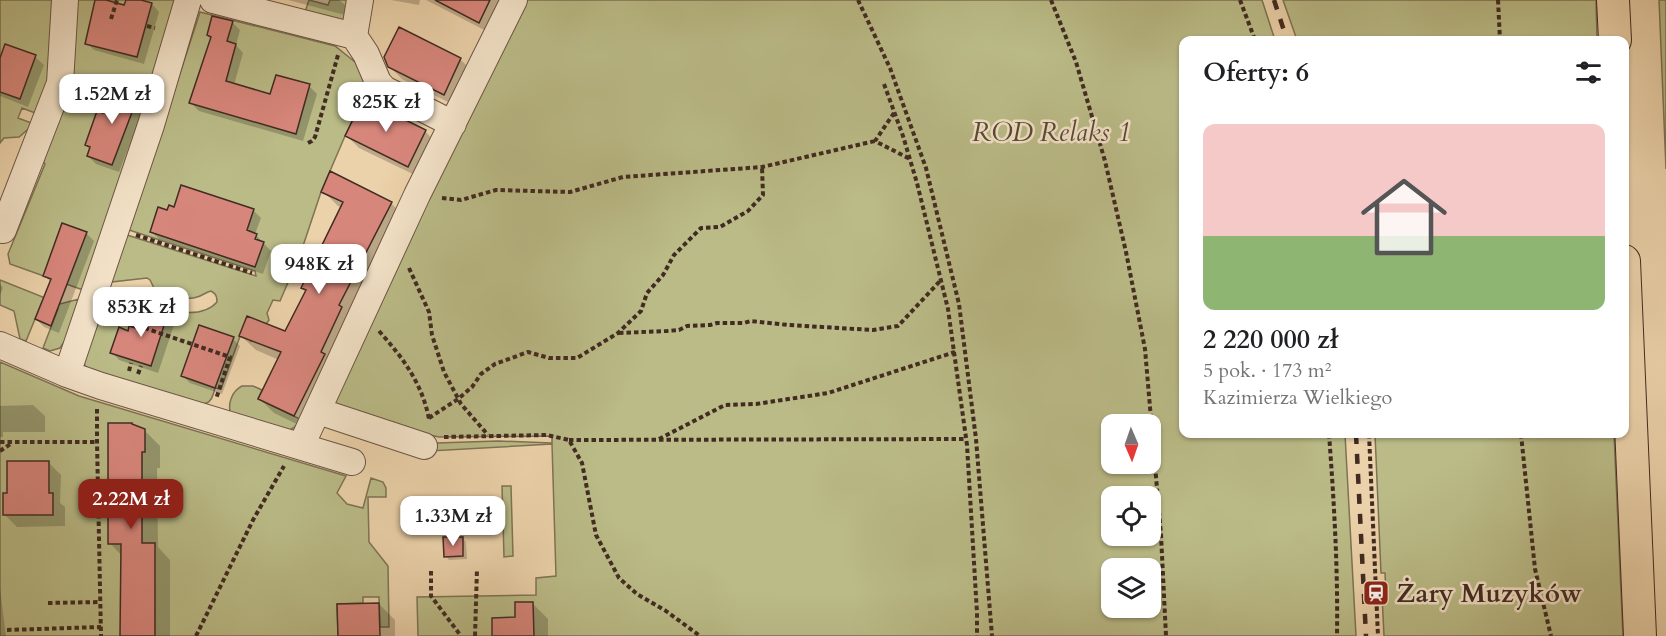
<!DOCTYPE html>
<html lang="pl">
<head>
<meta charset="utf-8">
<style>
	:root { --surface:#fff; --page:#f6f6f6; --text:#202124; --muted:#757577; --accent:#8f2418 }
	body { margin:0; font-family:Cardo,serif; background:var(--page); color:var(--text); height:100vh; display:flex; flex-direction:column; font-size:22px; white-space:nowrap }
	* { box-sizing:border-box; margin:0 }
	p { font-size:20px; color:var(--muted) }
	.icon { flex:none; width:33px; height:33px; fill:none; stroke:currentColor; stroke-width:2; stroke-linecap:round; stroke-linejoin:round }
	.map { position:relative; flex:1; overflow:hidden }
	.details { position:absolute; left:1179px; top:36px; width:450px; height:402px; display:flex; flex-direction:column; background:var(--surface); border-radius:12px; box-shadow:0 2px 4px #0004 }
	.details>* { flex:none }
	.needle { width:39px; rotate:178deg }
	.buttons { position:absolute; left:1101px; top:414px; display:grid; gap:12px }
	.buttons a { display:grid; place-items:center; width:60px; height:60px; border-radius:12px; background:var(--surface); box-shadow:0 2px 4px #0004; font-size:30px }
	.price { position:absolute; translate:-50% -51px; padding:0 14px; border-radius:12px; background:#fff; color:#222; font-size:20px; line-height:39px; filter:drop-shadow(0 2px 3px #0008) }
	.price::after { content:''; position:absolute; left:50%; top:36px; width:18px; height:14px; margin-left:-9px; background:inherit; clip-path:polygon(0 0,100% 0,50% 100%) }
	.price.on { background:var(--accent); color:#fff }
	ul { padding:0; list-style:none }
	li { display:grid; align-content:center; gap:12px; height:318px; padding:0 24px }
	li span { display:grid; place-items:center; height:186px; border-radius:12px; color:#555 }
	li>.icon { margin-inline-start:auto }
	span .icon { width:108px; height:108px; fill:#fffc; stroke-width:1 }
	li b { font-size:26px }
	h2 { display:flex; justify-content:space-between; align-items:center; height:72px; padding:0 24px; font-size:26px }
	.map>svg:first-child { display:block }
	.green { fill:#babb87; stroke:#7e7354; stroke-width:1.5; fill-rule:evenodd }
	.shadow { fill:#0003 }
	.building { fill:#d7867b; stroke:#412b22; stroke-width:1.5 }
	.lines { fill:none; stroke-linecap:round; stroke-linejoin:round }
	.minor-casing { stroke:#6c5544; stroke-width:28 }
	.major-casing { stroke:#412b22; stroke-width:34 }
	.path { stroke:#412b22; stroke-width:4; stroke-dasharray:4.5 3; stroke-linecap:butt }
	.minor { stroke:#f3e2c8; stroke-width:26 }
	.major { stroke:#ecd2aa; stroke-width:32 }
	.rail { stroke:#412b22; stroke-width:4.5; stroke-dasharray:10 10; stroke-linecap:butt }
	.labels { text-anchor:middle; stroke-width:5; stroke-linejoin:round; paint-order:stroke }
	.park-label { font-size:26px; font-style:italic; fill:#594836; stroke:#f3e2c8 }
	.poi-label { font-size:26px; font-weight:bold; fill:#412b22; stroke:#f3e2c8; text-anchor:start }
</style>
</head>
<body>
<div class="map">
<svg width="1666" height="636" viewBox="0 0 1666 636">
	<rect width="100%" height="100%" fill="#ecd2aa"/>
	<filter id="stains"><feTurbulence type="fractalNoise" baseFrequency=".00333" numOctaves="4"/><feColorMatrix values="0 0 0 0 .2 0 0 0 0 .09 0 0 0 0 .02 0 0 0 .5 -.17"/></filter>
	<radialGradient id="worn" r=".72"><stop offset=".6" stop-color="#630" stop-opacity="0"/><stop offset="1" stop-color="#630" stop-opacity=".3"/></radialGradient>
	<path class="green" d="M0,0H59L43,116L22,108L18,118L34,124L19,137L4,138L0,143Z
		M73,0H176L139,129L83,290L10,264L8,254L45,164L43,161Z
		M309,0L328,5L330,0H354L347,22L305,12Z
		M514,0H1262L1275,40H1184V434H1345L1356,636H418L417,597L536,595V578L556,576L552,444L430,451L437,443L498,441L552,443V436L439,437L421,433L322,401ZM1112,424H1150V464H1112ZM1112,496H1150V536H1112ZM1112,568H1150V608H1112Z
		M1283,0H1596L1597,40H1297Z
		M1659,0H1666V169Z
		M200,12L335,46L360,66L371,81L345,136L321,192L300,255L280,301L273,300L267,313L269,320L255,339L251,341L259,321L247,317L221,389L215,388C213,396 211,404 202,404L89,369L85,366L84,362L108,290C135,299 195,328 217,302C217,296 216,294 211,291C206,292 202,296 197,297C187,301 163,294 154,288L150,280L147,278L111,282L127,235L256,276L255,271L129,230Z
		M0,280L60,304L79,299L66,339L60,348L50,351L43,348L58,309L42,302L26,341L20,339L14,311L0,305Z
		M0,362L79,396L346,476L337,493L347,504L363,508L371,478L383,482L386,488V497H368L369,542L388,566L389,627H380L379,597H363V603L337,604L338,636H0Z
		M242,386H253L262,390L258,399L300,419C297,426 294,429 286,431L231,415C227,404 232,391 242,386Z
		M1375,434H1614L1623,636H1384L1382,595H1386L1385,573H1381Z
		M502,486H511L513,556L504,557Z"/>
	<path class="shadow" d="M97,0L125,7L127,0H136L152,4L159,12L144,64L94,50L87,43Z
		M288,0H339L351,10L349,16Z
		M391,0H420L419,5Z
		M426,0H508L492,34Z
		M232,22L240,30L236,45L243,53L234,85L271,96L309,86L317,94L303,141L199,111L191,103L212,39L208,35Z
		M35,57L44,65L28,107L0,96V62Z
		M460,59L473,72L456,106L402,79L389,66Z
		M141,87L149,95L119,172L96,164L88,156L91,149L87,145L104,114L117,109Z
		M425,131L437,144L421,178L359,148L347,136Z
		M323,191L391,203L405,217L309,430L274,413L260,399L279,360L256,350L241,336L286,333L307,291L303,288L342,208L338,206Z
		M253,210L261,218L255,234L271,251L263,274L159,239L152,232L168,212Z
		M86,233L94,241L59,333L44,327L36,319L51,282L45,276Z
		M0,284L3,288L0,295Z
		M168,314L175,322L158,373L119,360L112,352L129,333L140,331Z
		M233,339L240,346L222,394L190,383L183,376Z
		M33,405L45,416V432H3V437H0V406Z
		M144,430L160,446V468H157L158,547L170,560V636H122V556L110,543Z
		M48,462L61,475L60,503L65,507V526L17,527L4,514L9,494Z
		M462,538L466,542L467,559L449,560L446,556Z
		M0,588L6,636H0Z
		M532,603L548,619V636H494L517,618Z
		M379,604L395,620V636H339Z"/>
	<path class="building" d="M95,0H106L124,5L126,0H141L152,3L137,57L85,44Z
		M435,0H490L479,23Z
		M212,16L233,21L227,41L236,44L226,81L270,94L276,75L310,84L296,134L189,103L211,37L207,35Z
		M399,27L461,58L444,95L388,67L384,57Z
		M5,44L36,55L20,99L0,92V58Z
		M123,81L142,86L112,165L87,156L90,147L85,145L97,111L103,113L107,104L116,107Z
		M363,99L426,130L408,167L345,136Z
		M330,171L392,202L339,305L342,307L321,352L325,354L294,416L258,399L281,352L239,336L247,316L285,331L306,290L301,288L343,202L321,192Z
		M181,185L254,209L247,230L257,234L255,239L264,242L255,267L150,232L158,207L167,210L169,205L174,207Z
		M62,223L87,232L51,326L35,319L51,279L43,276Z
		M147,306L168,313L151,366L110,353L119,327L128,331L129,326L139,329Z
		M199,325L234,337L215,388L181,376Z
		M108,423H132V424L145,429V452H142V543H155V636H120L121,544H108Z
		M7,461H49V493H53V515H3V493H7Z
		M443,537H463V556L444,557Z
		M515,602H533L534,636H492V618L515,617Z
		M379,603L380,636H338L337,604Z"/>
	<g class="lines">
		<defs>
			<path id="minor" d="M213,0L354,36L366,54L378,82L384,89L453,124
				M354,36L360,0
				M3,230L60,83L65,0
				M0,345L67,374L101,386L352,462
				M67,374L151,125L188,0
				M318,411L424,446
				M301,446L417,195L514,0"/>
			<path id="major" d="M1613,0L1615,40
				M1624,261L1640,636"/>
		</defs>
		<use href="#minor" class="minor-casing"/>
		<use href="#major" class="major-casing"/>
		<path class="path" d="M858,0L890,68L926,168L959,304L976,439L992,636
			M1051,0L1076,62L1105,161L1126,252L1145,349L1161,535L1166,636
			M1240,0L1255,40
			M1498,0L1500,40
			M111,19L117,0
			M147,26L155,28
			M884,84L903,136L917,183L948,309L967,445L977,613V636
			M894,113L875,141L910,159
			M308,143L312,141L315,137L338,55
			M442,198L461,200L496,190L570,192L623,177L762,167L875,141
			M136,235L252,273
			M409,268L429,312L432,335L444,372L461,404L488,435
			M109,316L230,357L216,399
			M379,331C403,358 422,383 429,419
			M619,333L667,331L679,330L687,326L710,325L717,323H744L751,321L788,325L873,330L898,326L941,280
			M129,371L131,363
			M138,374L141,366
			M97,409V442L101,636
			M429,418L458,399L472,387L481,374L495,364L528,352L549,358H577L618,333L641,311L647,293L663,275L674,255L701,228L720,227L748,211L763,195L762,167
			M1329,434C1334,501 1338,568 1337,636
			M1369,434L1378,636
			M1521,434L1535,569L1551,636
			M444,437L547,435L569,440L582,463L596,535L619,578L637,594L666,611L700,636
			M659,439L725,405L756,404L828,393L955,352
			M569,440L966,439
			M0,442H97
			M0,451L12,443
			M431,571V596L461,636
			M48,603L100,602
			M7,630L101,627
			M196,636L253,520L284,466
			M475,636L477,569"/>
		<use href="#minor" class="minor"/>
		<use href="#major" class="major"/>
		<path class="rail" d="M1274,0L1287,40
			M1356,434L1366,636"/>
	</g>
	<defs>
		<symbol id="station-square" viewBox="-11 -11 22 22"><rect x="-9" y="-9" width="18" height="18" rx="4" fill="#8f2418" stroke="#f3e2c8"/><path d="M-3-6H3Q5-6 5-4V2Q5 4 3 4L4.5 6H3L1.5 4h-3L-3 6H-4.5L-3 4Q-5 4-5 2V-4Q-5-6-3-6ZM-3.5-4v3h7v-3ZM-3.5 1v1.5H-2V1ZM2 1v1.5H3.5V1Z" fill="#fff"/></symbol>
	</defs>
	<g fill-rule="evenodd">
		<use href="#station-square" x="1361" y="578" width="30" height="30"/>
	</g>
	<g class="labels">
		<g class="park-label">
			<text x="1051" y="141">ROD Relaks 1</text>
		</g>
		<g class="poi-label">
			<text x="1396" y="602">Żary Muzyków</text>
		</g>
	</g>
	<rect width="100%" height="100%" filter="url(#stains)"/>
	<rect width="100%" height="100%" fill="url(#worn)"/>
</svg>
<div class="buttons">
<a><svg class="needle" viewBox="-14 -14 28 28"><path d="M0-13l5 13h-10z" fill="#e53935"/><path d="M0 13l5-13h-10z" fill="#757577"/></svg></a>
<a><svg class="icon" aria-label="locate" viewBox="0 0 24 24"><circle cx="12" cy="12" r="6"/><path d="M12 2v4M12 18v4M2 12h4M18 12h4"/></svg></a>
<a><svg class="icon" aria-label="layers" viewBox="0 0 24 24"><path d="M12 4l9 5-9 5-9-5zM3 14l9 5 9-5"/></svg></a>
</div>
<b class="price" style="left:112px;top:125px">1.52M zł</b>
<b class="price" style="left:386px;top:133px">825K zł</b>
<b class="price" style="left:319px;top:295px">948K zł</b>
<b class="price" style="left:141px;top:338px">853K zł</b>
<b class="price on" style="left:131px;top:530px">2.22M zł</b>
<b class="price" style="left:453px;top:547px">1.33M zł</b>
<section class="details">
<h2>Oferty: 6<svg class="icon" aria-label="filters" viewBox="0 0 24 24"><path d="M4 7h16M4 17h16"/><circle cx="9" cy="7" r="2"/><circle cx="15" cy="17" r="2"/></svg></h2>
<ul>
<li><span style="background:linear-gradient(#f6c9c9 60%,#8fb573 0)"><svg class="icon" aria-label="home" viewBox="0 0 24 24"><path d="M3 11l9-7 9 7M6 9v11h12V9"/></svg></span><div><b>2 220 000 zł</b><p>5 pok. · 173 m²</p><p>Kazimierza Wielkiego</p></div></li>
</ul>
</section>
</div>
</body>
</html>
